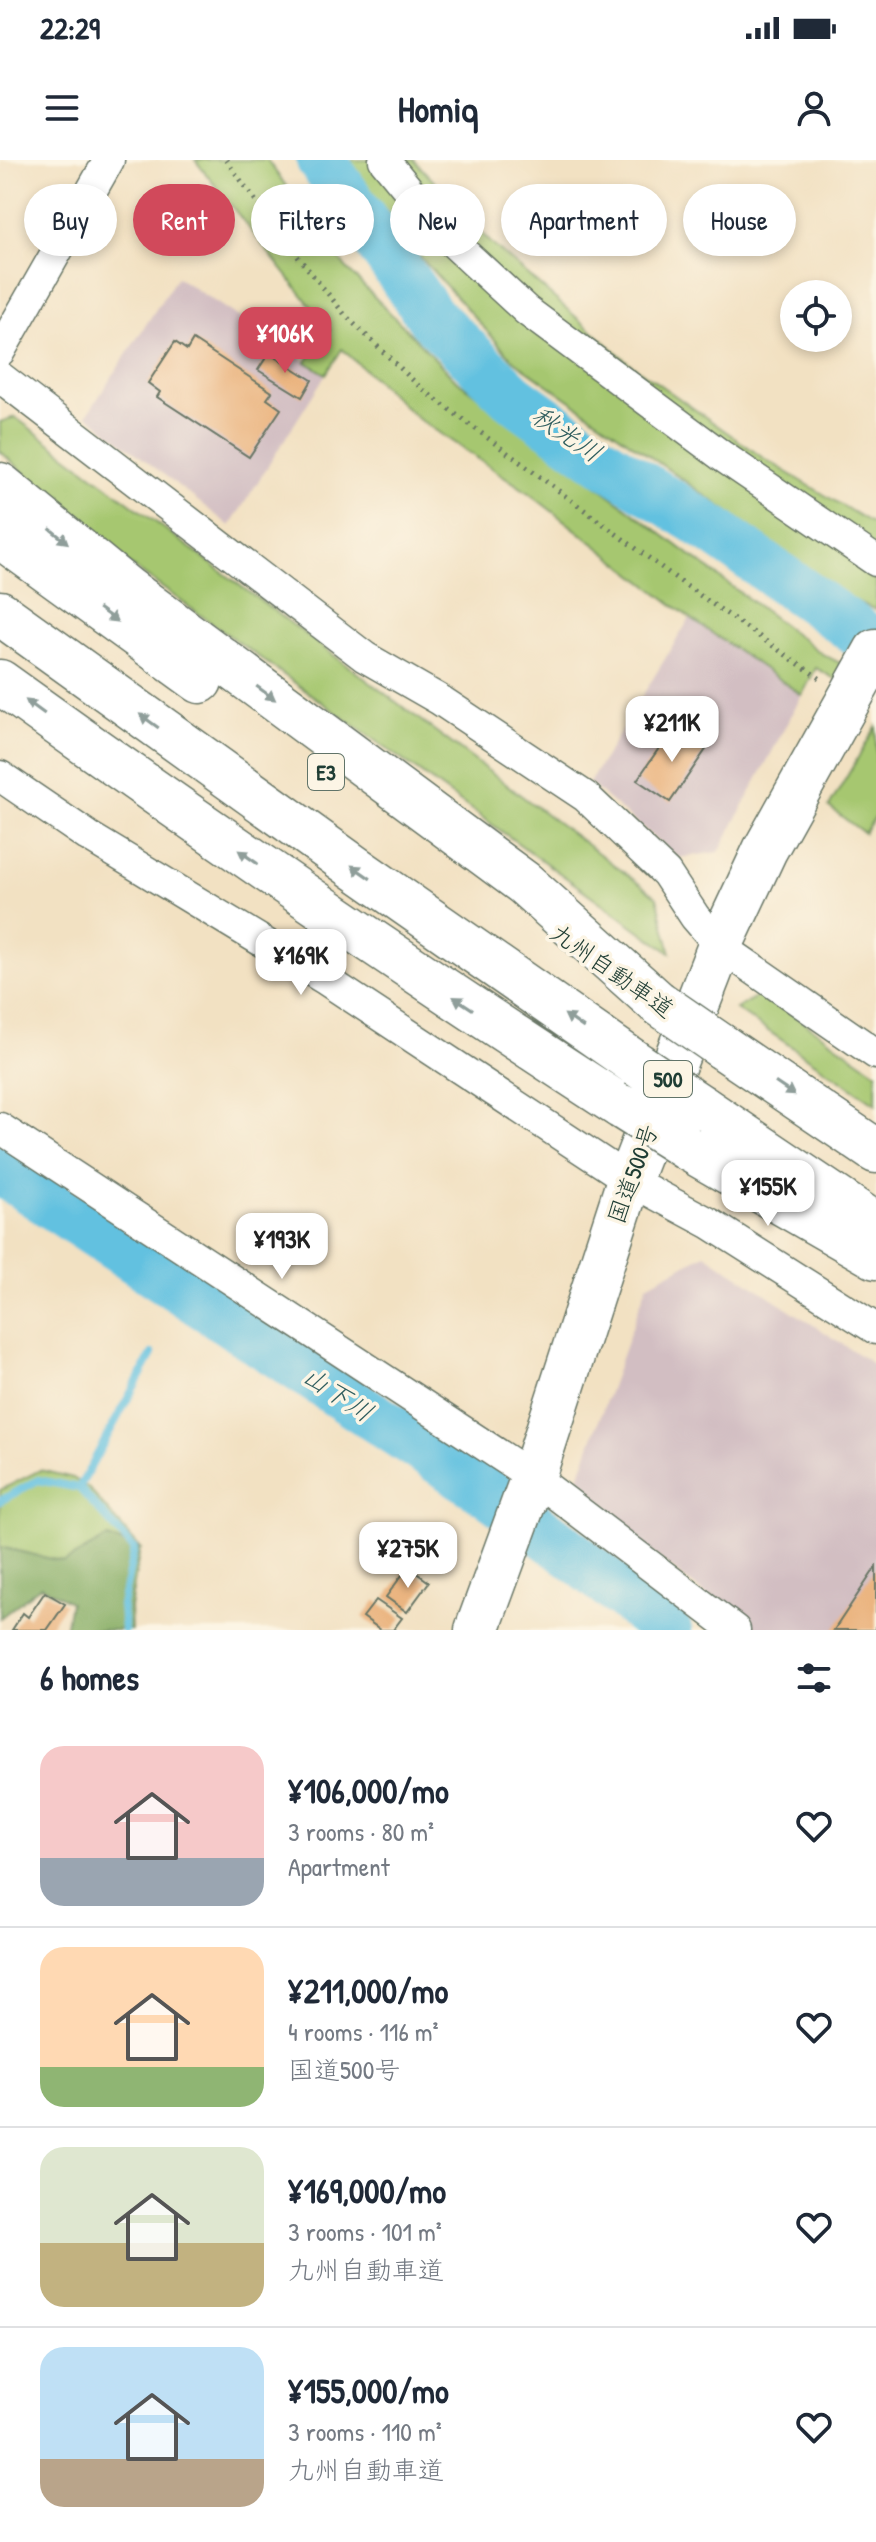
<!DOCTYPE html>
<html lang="en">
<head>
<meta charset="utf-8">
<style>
	:root { --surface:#fff; --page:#f2f2f3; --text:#1f2937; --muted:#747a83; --line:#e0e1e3; --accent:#d1495b }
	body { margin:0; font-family:"Patrick Hand","Klee One",sans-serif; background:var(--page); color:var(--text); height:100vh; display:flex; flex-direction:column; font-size:30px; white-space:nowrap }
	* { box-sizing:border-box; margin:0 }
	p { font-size:26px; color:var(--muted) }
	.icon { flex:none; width:44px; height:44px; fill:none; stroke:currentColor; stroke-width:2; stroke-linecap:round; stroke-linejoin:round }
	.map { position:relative; height:1470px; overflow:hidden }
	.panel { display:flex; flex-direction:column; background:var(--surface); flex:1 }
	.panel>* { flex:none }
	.hud { position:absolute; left:24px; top:24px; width:828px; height:72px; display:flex; gap:16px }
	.tools { position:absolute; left:780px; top:120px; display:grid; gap:16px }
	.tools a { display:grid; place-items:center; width:72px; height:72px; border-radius:50%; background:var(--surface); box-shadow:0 4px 12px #0003; font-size:40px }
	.price { position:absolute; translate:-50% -68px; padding:0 18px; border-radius:16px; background:#fff; color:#222; font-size:26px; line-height:52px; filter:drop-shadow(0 2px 4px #0008) }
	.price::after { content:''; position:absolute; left:50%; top:48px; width:24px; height:18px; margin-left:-12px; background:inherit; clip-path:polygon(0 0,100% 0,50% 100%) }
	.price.on { background:var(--accent); color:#fff }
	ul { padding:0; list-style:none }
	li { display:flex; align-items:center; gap:24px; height:200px; padding:0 40px }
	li+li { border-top:2px solid var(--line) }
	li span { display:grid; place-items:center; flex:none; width:224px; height:160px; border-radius:24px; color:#555 }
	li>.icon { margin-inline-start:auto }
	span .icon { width:96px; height:96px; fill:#fffc; stroke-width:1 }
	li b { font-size:34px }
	h2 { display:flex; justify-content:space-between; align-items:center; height:96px; padding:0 40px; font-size:34px }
	.pill { padding:0 28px; border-radius:36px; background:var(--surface); box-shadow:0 4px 12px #0003; font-size:28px; line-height:72px }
	.pill.on { background:var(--accent); color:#fff }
	.status { display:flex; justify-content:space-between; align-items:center; height:56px; padding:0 40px; background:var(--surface); direction:ltr }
	.status svg { height:22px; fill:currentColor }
	header { display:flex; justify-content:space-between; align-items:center; height:104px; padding:0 40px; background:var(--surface); font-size:36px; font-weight:700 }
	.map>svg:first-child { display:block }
	.industrial { fill:#d2bec2 }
	.green { fill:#a6c770; stroke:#628252; stroke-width:2 }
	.forest { fill:#84ac62; stroke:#52744b; stroke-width:2 }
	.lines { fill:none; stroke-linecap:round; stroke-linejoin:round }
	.stream { stroke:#62c1e0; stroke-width:8 }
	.river { stroke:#62c1e0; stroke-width:50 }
	.building { fill:#ebb581 }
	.minor-casing { stroke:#697666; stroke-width:33 }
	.highway-casing { stroke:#697666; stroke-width:47 }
	.path { stroke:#697666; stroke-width:5; stroke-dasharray:2 6; stroke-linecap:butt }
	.minor { stroke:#fff; stroke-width:30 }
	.highway { stroke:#fff; stroke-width:44 }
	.highway-bridge-casing { stroke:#697666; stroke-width:47; stroke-linecap:butt }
	.highway-bridge { stroke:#fff; stroke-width:44 }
	.oneway { fill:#8f9e9a }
	.labels { text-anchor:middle; stroke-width:7; stroke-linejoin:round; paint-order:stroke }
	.shield { fill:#fcf5e5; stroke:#617469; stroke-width:2 }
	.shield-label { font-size:22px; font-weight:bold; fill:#1f3d34 }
	.street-label { font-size:24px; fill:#1f3d34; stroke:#fcf5e5 }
	.water-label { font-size:26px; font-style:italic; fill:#305e5f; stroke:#fcf5e5 }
</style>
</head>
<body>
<div class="status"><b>22:29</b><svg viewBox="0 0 49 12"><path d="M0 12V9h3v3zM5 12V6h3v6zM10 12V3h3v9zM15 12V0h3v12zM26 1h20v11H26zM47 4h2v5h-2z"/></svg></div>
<header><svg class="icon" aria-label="menu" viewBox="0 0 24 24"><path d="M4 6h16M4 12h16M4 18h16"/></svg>Homiq<svg class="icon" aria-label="person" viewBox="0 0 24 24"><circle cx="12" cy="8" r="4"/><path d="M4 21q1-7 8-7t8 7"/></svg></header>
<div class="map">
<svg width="876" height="1470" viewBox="0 0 876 1470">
	<rect width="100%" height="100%" fill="#fcf5e5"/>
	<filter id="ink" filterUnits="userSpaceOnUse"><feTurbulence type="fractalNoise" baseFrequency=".0125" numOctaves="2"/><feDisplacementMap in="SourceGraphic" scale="16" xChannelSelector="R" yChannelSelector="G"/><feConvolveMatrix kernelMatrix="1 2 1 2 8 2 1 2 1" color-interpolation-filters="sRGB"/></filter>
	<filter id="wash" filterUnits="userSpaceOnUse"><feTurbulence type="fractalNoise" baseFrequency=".006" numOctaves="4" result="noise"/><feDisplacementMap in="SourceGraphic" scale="32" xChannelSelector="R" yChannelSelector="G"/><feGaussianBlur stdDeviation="1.8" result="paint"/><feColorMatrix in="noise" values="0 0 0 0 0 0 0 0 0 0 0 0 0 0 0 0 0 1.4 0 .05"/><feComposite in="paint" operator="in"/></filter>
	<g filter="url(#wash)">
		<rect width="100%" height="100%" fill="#f2e1c2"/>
		<path class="industrial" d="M177,117L326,214L230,366L87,255Z
			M690,458L802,535L719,692L678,698L589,623Z
			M705,1094L876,1206V1470H750L574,1331L647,1125Z"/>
		<path class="green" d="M195,0H267L346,108L455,219L822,494L876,521V543L816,508L802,535L690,458L526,331L417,258L342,189L326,214L306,202L330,170Z
			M348,0H414L492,84L629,203L762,297L876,366V410L871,418L876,420V450L855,441L513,200L412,88Z
			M15,257L657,737L671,793L107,388L0,291V262Z
			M876,567V655L864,673L829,647Z
			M762,833L876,912V944L736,849Z
			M40,1310L73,1318L88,1328L140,1388L107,1378L64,1402L0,1387V1330Z"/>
		<path class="forest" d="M107,1378L140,1388L130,1448L131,1470H65L70,1442L41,1426L0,1458V1387L64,1402Z"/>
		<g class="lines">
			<path class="stream" d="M79,1328L134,1389L122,1445L124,1470
				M0,1341L38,1320L79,1328L152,1194"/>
			<path class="river" d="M321,0L431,157L512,236L594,295L714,371L867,478L876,481
				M0,1010L491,1334L563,1387L667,1470"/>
		</g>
		<g id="blocks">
			<path class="building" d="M193,180L272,232L267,239L281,249L249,297L157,237L160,232L148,223L175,182L187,190Z
				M269,193L312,220L302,237L258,210Z
				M675,565L707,588L670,642L637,620Z
				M408,1407L429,1422L407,1452L386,1437Z
				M876,1407V1470H834Z
				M45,1432L65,1444L47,1470H12L23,1453L28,1457Z
				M376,1440L402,1458L393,1470H381L363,1457Z"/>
		</g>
	</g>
	<g filter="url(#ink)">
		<use href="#blocks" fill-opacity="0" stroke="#697666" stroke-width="2"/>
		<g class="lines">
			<defs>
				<path id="minor" d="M384,0L447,77L527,151L722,296L876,401
					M0,191L109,0
					M0,217L365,497L440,540L586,637L666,713L695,757L720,786L876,894
					M0,616L88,676L326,820L629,1020L711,1064L876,1169
					M0,968L533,1317L735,1470"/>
				<path id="highway" d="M0,325L128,430L524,723L657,842
					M0,376L200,521
					M0,453L354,707L638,905
					M0,522C204,669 411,810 622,947
					M721,886L876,991
					M701,947L876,1065
					M687,988L876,1097
					M477,1470L533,1317L629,1020L720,786L765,690L876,491"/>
			</defs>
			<use href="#minor" class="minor-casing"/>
			<use href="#highway" class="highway-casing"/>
			<path class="path" d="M226,0L286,82L346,156L422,229L685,425L822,520"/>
			<use href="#minor" class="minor"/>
			<use href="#highway" class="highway"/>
			<defs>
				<path id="highway-bridge" d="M657,842L721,886
					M638,905L701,947
					M622,947L687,988"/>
			</defs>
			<use href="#highway-bridge" class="highway-bridge-casing"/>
			<use href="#highway-bridge" class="highway-bridge"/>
		</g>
		<defs><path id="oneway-solid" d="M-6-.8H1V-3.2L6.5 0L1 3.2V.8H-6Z" transform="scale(2)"/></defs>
		<g class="oneway">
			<use href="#oneway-solid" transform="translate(59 376) rotate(39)"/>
			<use href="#oneway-solid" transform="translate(108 455) rotate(36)"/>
			<use href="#oneway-solid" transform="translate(266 533) rotate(36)"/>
			<use href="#oneway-solid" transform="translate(35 547) rotate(-144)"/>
			<use href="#oneway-solid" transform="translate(149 561) rotate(-144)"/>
			<use href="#oneway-solid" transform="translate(248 697) rotate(-145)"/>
			<use href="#oneway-solid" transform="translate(361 712) rotate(-145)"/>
			<use href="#oneway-solid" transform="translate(463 843) rotate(-147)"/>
			<use href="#oneway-solid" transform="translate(574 861) rotate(-145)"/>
			<use href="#oneway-solid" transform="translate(785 929) rotate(34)"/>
		</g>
	</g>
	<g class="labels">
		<g class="shield">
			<rect x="308" y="594" width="36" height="36" rx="6"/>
			<rect x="644" y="901" width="48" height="36" rx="6"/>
		</g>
		<g class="shield-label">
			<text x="326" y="620">E3</text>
			<text x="668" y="927">500</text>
		</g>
		<g class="street-label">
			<text transform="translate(612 811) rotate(35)" y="8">九州自動車道</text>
			<text transform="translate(633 1014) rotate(-70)" y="8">国道500号</text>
		</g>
		<g class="water-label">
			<text transform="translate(567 274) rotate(34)" y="9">秋光川</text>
			<text transform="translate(338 1234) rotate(33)" y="9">山下川</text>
		</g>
	</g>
</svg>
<div class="tools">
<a><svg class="icon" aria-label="locate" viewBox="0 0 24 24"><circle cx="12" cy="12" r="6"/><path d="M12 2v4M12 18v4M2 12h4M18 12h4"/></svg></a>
</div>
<b class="price on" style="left:285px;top:215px">¥106K</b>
<b class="price" style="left:672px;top:604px">¥211K</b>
<b class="price" style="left:301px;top:837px">¥169K</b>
<b class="price" style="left:768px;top:1068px">¥155K</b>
<b class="price" style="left:282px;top:1121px">¥193K</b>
<b class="price" style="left:408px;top:1430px">¥275K</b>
<div class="hud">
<a class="pill">Buy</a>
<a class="pill on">Rent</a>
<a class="pill">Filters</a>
<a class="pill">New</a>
<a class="pill">Apartment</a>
<a class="pill">House</a>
</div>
</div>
<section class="panel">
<h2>6 homes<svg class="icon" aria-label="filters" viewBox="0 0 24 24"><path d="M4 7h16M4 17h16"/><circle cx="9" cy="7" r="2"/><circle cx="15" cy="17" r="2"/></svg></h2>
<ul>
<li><span style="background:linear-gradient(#f6c9c9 70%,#9aa5b1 0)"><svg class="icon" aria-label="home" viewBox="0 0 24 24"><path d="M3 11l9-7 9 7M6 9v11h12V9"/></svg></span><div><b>¥106,000/mo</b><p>3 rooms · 80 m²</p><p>Apartment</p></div><svg class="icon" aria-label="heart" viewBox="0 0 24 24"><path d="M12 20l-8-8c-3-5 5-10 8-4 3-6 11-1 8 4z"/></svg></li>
<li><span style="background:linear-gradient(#ffd9b3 75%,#8fb573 0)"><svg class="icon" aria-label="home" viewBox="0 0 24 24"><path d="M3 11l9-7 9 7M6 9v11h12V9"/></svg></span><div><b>¥211,000/mo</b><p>4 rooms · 116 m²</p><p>国道500号</p></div><svg class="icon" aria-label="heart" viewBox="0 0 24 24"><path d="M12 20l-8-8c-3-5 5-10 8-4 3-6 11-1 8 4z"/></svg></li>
<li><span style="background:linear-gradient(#dfe7d0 60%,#c2b280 0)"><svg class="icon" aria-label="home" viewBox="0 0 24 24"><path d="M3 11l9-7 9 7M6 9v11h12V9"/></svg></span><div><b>¥169,000/mo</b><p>3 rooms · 101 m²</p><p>九州自動車道</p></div><svg class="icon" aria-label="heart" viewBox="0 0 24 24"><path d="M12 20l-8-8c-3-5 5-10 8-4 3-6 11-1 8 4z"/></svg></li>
<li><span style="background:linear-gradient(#bfe0f5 70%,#b9a48a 0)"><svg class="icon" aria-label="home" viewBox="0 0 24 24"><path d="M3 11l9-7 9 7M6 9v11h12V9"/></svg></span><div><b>¥155,000/mo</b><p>3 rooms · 110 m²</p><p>九州自動車道</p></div><svg class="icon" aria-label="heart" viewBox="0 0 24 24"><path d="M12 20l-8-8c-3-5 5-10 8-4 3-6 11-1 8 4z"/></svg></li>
</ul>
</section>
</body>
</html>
